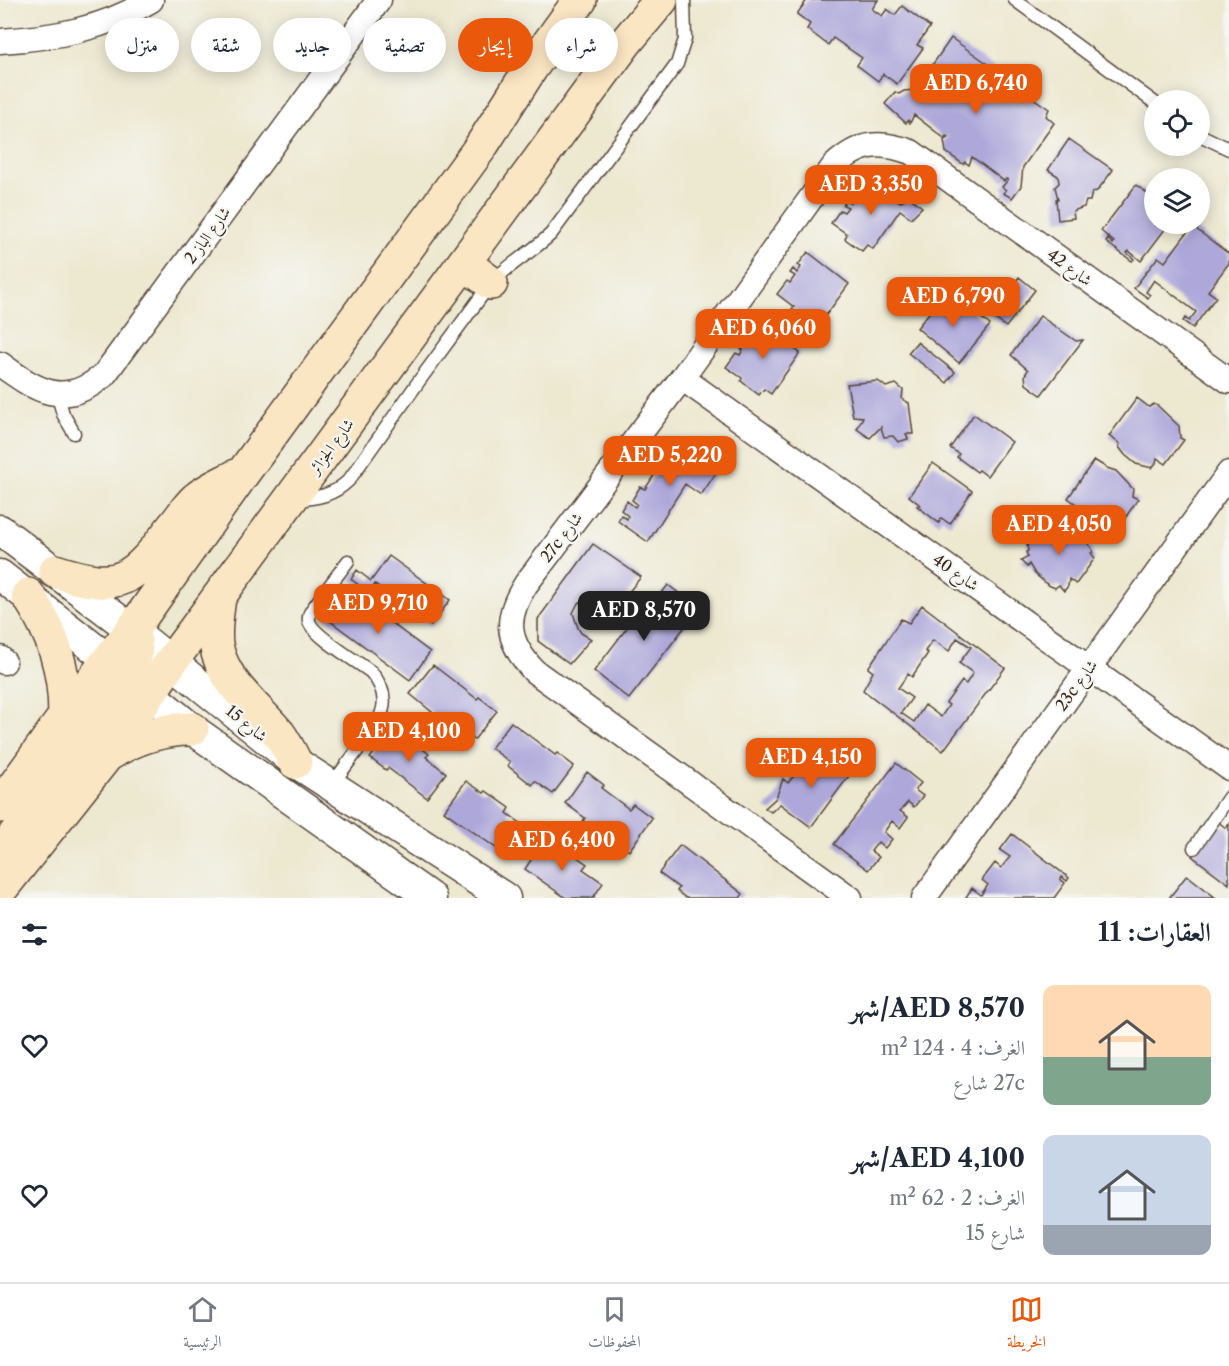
<!DOCTYPE html>
<html lang="ar">
<head>
<meta charset="utf-8">
<style>
	:root { --surface:#fff; --page:#f2f2f3; --text:#1f2937; --muted:#747a83; --line:#e0e1e3; --accent:#ea580c }
	body { margin:0; font-family:"Libre Caslon Text",Amiri,serif; background:var(--page); color:var(--text); direction:rtl; height:100vh; display:flex; flex-direction:column; font-size:22px; white-space:nowrap }
	* { box-sizing:border-box; margin:0 }
	p { font-size:20px; color:var(--muted) }
	.icon { flex:none; width:33px; height:33px; fill:none; stroke:currentColor; stroke-width:2; stroke-linecap:round; stroke-linejoin:round }
	.map { position:relative; height:898px; overflow:hidden; direction:ltr }
	.details { display:flex; flex-direction:column; background:var(--surface); flex:1 }
	.details>* { flex:none }
	.guide { position:absolute; left:18px; top:18px; width:600px; height:54px; direction:rtl; display:flex; gap:12px }
	.buttons { position:absolute; left:1144px; top:90px; display:grid; gap:12px }
	.buttons a { display:grid; place-items:center; width:66px; height:66px; border-radius:50%; background:var(--surface); box-shadow:0 3px 15px #0003; font-size:30px }
	.price { position:absolute; translate:-50% -51px; padding:0 14px; border-radius:12px; background:var(--accent); color:#fff; font-size:20px; line-height:39px; filter:drop-shadow(0 2px 3px #0008) }
	.price::after { content:''; position:absolute; left:50%; top:36px; width:18px; height:14px; margin-left:-9px; background:inherit; clip-path:polygon(0 0,100% 0,50% 100%) }
	.price.current { background:#222; color:#fff }
	ul { padding:0; list-style:none }
	li { display:flex; align-items:center; gap:18px; height:150px; padding:0 18px }
	li span { display:grid; place-items:center; flex:none; width:168px; height:120px; border-radius:12px; color:#555 }
	li>.icon { margin-inline-start:auto }
	span .icon { width:72px; height:72px; fill:#fffc; stroke-width:1 }
	li b { font-size:26px }
	h2 { display:flex; justify-content:space-between; align-items:center; height:72px; padding:0 18px; font-size:26px }
	.pill { padding:0 21px; border-radius:27px; background:var(--surface); box-shadow:0 3px 15px #0003; font-size:21px; line-height:54px }
	.pill.current { background:var(--accent); color:#fff }
	.tabs { display:flex; justify-content:space-around; align-items:center; height:84px; border-top:2px solid var(--line); background:var(--surface); font-size:16px; color:var(--muted) }
	.tabs a { display:grid; justify-items:center; gap:3px }
	.tabs .current { color:var(--accent) }
	.map>svg:first-child { display:block }
	.building { fill:#aea8da; fill-rule:evenodd }
	.lines { fill:none; stroke-linecap:round; stroke-linejoin:round }
	.service-casing { stroke:#564639; stroke-width:15 }
	.minor-casing { stroke:#564639; stroke-width:27 }
	.tertiary-casing { stroke:#564639; stroke-width:33 }
	.secondary-casing { stroke:#564639; stroke-width:36 }
	.service { stroke:#fff; stroke-width:12 }
	.minor { stroke:#fff; stroke-width:24 }
	.tertiary { stroke:#fff; stroke-width:30 }
	.secondary { stroke:#fbe6c3; stroke-width:33 }
	.labels { text-anchor:middle; stroke-width:4.5; stroke-linejoin:round; paint-order:stroke }
	.street-label { font-size:16px; fill:#3b2a1e; stroke:#f6f6f2 }
</style>
</head>
<body>
<div class="map">
<svg width="1229" height="898" viewBox="0 0 1229 898">
	<rect width="100%" height="100%" fill="#f6f6f2"/>
	<filter id="ink" filterUnits="userSpaceOnUse"><feTurbulence type="fractalNoise" baseFrequency=".0167" numOctaves="2"/><feDisplacementMap in="SourceGraphic" scale="12" xChannelSelector="R" yChannelSelector="G"/><feConvolveMatrix kernelMatrix="1 2 1 2 8 2 1 2 1" color-interpolation-filters="sRGB"/></filter>
	<filter id="wash" filterUnits="userSpaceOnUse"><feTurbulence type="fractalNoise" baseFrequency=".008" numOctaves="4" result="noise"/><feDisplacementMap in="SourceGraphic" scale="24" xChannelSelector="R" yChannelSelector="G"/><feGaussianBlur stdDeviation="1.35" result="paint"/><feColorMatrix in="noise" values="0 0 0 0 0 0 0 0 0 0 0 0 0 0 0 0 0 1.4 0 .05"/><feComposite in="paint" operator="in"/></filter>
	<g filter="url(#wash)">
		<rect width="100%" height="100%" fill="#ede8d0"/>
		<g id="blocks">
			<path class="building" d="M807,0H878L872,9L882,16L887,9L895,15L902,6L930,27L917,45L923,48L897,84L883,74L878,81L857,65L862,58L833,38L828,45L807,29L810,24L797,14Z
				M951,38L994,68L988,74L1023,99L1027,94L1049,109L1046,116L1054,123L1023,167L1021,186L1012,198L1003,193L1006,190L1002,187L1008,180L1006,179L1004,181L972,157L969,165L965,162L963,164L946,152L944,140L949,137L946,136L944,138L914,115L910,123L908,120L906,123L885,104L895,92L899,94L904,91L915,90Z
				M1069,139L1113,170L1097,191L1092,192L1090,201H1086L1084,207L1073,211L1074,218L1058,220L1056,199H1058L1055,187L1059,183L1058,176L1048,170Z
				M861,185H872L901,202L908,196L922,207L911,218L900,210L873,249L867,245L862,251L845,239L847,234L831,223L840,210L844,212L848,207L843,205L846,201L850,203L854,196L850,193L856,192Z
				M1136,185L1155,199V224H1169L1141,261L1129,251L1127,253L1134,259L1132,261L1106,242L1108,239L1113,244L1114,242L1101,231Z
				M1192,226L1229,254V263L1208,291L1216,297L1193,328L1183,321L1185,318L1189,321L1196,312L1154,280L1146,292L1150,295L1148,298L1134,288L1158,257L1165,262Z
				M808,252L849,284L821,322L813,316L808,321L792,309L794,307L777,294L787,281L790,283L795,276L790,273L793,269L797,273L801,267L798,265Z
				M1019,277L1035,290L1006,327L990,315Z
				M945,293L969,312L971,310L990,325L959,363L917,328Z
				M1040,316L1076,341L1083,340L1041,395L1026,384L1025,375L1028,370L1011,355Z
				M758,322L800,353L771,394L764,389L759,395L741,381L742,378L726,367L736,353L740,355L743,350L740,348L743,343L746,345L750,340L747,337Z
				M917,342L955,372L947,383L908,353Z
				M878,381L886,387L896,384L903,390L902,399L909,403L913,434H906L908,439L898,442L893,436L884,437L881,427L870,438L857,429L863,417L853,416L847,384Z
				M1137,398L1149,407L1154,404L1158,406L1179,426L1180,438L1184,440L1166,464L1157,458L1156,463L1152,468L1136,464L1125,455L1119,447L1120,444L1109,436Z
				M974,414L1012,442L987,476L979,470L977,472L957,457L959,454L950,448Z
				M689,440L704,451L706,449L723,463L701,495L685,484L648,542L618,521L621,515L627,519L628,516L621,510L627,501L635,507L637,504L632,500L640,487L645,489L675,444Z
				M1094,460L1107,468L1116,471L1133,489L1132,496L1138,499L1121,524L1115,521L1111,532L1100,528L1086,519L1076,504L1068,498Z
				M933,463L972,491L950,524L941,518L939,523L917,506L920,505L909,496Z
				M1048,521L1062,528H1071L1085,539L1092,549L1093,552L1091,553L1095,558L1076,584L1069,579L1068,586L1064,591L1059,585L1055,588L1048,585L1035,574L1029,564L1027,567L1021,561L1028,557L1026,552L1028,551L1027,545L1040,528L1043,529Z
				M593,544L641,577L618,605L609,597L597,595L578,603L573,613L578,628L581,633L591,639L569,664L538,641V619Z
				M389,556L450,600L431,626L375,584L370,594L351,579L357,570L371,581Z
				M668,585L688,600L677,615L687,624L629,699L594,671L652,595L657,599Z
				M347,590L430,652L410,680L326,618Z
				M922,605L1005,668L943,751L863,690L873,672L868,668L901,619L909,623ZM957,638L971,647L959,663L973,673L966,684L962,681L946,703L949,705L941,717L925,705L914,722L901,713L912,698L898,688L908,674L912,677L928,653L925,651L933,640L949,651Z
				M433,665L477,699L479,697L497,711L474,740L457,726L454,730L410,694Z
				M511,722L555,755L557,753L574,766L553,794L535,781L532,785L508,766L510,762L491,748Z
				M391,730L409,744L411,740L429,754L426,757L446,773L427,798L388,768L386,770L370,758Z
				M812,753L828,766L857,765L811,827L780,804L771,812L765,808L776,798L783,779L788,783Z
				M896,763L921,783L915,790L923,796L914,807L908,802L900,811L908,817L900,828L892,821L884,832L892,839L885,848L878,842L871,851L879,857L868,870L834,844Z
				M587,772L604,785L601,788L629,809L633,804L652,818L629,851L612,838L610,841L583,821L585,818L565,803Z
				M466,781L484,793L486,791L510,808L507,813L523,825L503,853L444,811Z
				M1217,821L1226,828L1229,824V884L1192,856Z
				M1012,834L1069,878L1067,881L1062,877L1060,879L1065,883L1054,898H967L966,897L972,888L981,895L988,885L982,880L995,863L1001,868L1010,857L1000,850Z
				M540,837L562,853L565,849L587,864L583,869L603,883L593,898H566L525,869L533,857L528,854Z
				M680,845L743,894L740,898H686L677,891L679,888L659,873Z
				M1187,875L1216,898H1169Z"/>
		</g>
	</g>
	<g filter="url(#ink)">
		<use href="#blocks" fill-opacity="0" stroke="#564639" stroke-width="1.5"/>
		<g class="lines">
			<defs>
				<path id="service" d="M1015,0L1155,103
					M1200,135L1229,149
					M57,393L63,414L74,433
					M295,500C317,498 333,496 349,480L419,381L491,283C509,264 532,252 551,234L677,64L685,39L684,0
					M332,785C341,772 351,759 360,747C380,721 396,701 371,672C358,662 312,635 309,621C308,616 310,612 313,608L348,561
					M1194,848L1229,797"/>
				<path id="minor" d="M0,41C53,38 105,29 151,0
					M0,364C37,391 64,409 104,375L379,0
					M682,378L1229,768
					M0,658L4,662
					M850,898L534,671C506,641 504,618 526,584L682,378L834,166C859,143 879,140 911,152L1229,381
					M924,898L1229,473"/>
				<path id="tertiary" d="M0,530L132,630L295,762L505,898
					M0,575L109,660L192,729L431,898"/>
				<path id="secondary" d="M464,263L491,283
					M55,571C122,593 133,580 173,527C181,518 187,507 196,499C208,489 223,483 236,476
					M28,595C54,635 65,669 65,716
					M219,598C217,613 214,628 216,644C222,682 256,706 279,734C285,742 290,752 295,762
					M109,754C134,738 161,729 192,729
					M0,806L65,716L132,630L243,473L480,148L531,68L580,0
					M0,856L128,676C137,659 138,647 132,630
					M0,890L107,755L171,662L625,43L661,0"/>
			</defs>
			<use href="#service" class="service-casing"/>
			<use href="#minor" class="minor-casing"/>
			<use href="#tertiary" class="tertiary-casing"/>
			<use href="#secondary" class="secondary-casing"/>
			<use href="#service" class="service"/>
			<use href="#minor" class="minor"/>
			<use href="#tertiary" class="tertiary"/>
			<use href="#secondary" class="secondary"/>
		</g>
	</g>
	<g class="labels">
		<g class="street-label">
			<text transform="translate(207 235) rotate(-54)" y="6">شارع الباز 2</text>
			<text transform="translate(1070 267) rotate(36)" y="6">شارع 42</text>
			<text transform="translate(331 446) rotate(-54)" y="6">شارع الجزائر</text>
			<text transform="translate(561 537) rotate(-53)" y="6">27c شارع</text>
			<text transform="translate(956 572) rotate(35)" y="6">شارع 40</text>
			<text transform="translate(1076 685) rotate(-54)" y="6">23c شارع</text>
			<text transform="translate(247 723) rotate(39)" y="6">شارع 15</text>
		</g>
	</g>
</svg>
<div class="buttons">
<a><svg class="icon" aria-label="locate" viewBox="0 0 24 24"><circle cx="12" cy="12" r="6"/><path d="M12 2v4M12 18v4M2 12h4M18 12h4"/></svg></a>
<a><svg class="icon" aria-label="layers" viewBox="0 0 24 24"><path d="M12 4l9 5-9 5-9-5zM3 14l9 5 9-5"/></svg></a>
</div>
<b class="price" style="left:976px;top:115px">AED 6,740</b>
<b class="price" style="left:871px;top:216px">AED 3,350</b>
<b class="price" style="left:953px;top:328px">AED 6,790</b>
<b class="price" style="left:763px;top:360px">AED 6,060</b>
<b class="price" style="left:670px;top:487px">AED 5,220</b>
<b class="price" style="left:1059px;top:556px">AED 4,050</b>
<b class="price" style="left:378px;top:635px">AED 9,710</b>
<b class="price current" style="left:644px;top:642px">AED 8,570</b>
<b class="price" style="left:409px;top:763px">AED 4,100</b>
<b class="price" style="left:811px;top:789px">AED 4,150</b>
<b class="price" style="left:562px;top:872px">AED 6,400</b>
<div class="guide">
<a class="pill">شراء</a>
<a class="pill current">إيجار</a>
<a class="pill">تصفية</a>
<a class="pill">جديد</a>
<a class="pill">شقة</a>
<a class="pill">منزل</a>
</div>
</div>
<section class="details">
<h2>العقارات: 11<svg class="icon" aria-label="filters" viewBox="0 0 24 24"><path d="M4 7h16M4 17h16"/><circle cx="9" cy="7" r="2"/><circle cx="15" cy="17" r="2"/></svg></h2>
<ul>
<li><span style="background:linear-gradient(#ffd9b3 60%,#7fa58c 0)"><svg class="icon" aria-label="home" viewBox="0 0 24 24"><path d="M3 11l9-7 9 7M6 9v11h12V9"/></svg></span><div><b>AED 8,570/شهر</b><p>الغرف: 4 · 124 m²</p><p>27c شارع</p></div><svg class="icon" aria-label="heart" viewBox="0 0 24 24"><path d="M12 20l-8-8c-3-5 5-10 8-4 3-6 11-1 8 4z"/></svg></li>
<li><span style="background:linear-gradient(#c9d6e8 75%,#9aa5b1 0)"><svg class="icon" aria-label="home" viewBox="0 0 24 24"><path d="M3 11l9-7 9 7M6 9v11h12V9"/></svg></span><div><b>AED 4,100/شهر</b><p>الغرف: 2 · 62 m²</p><p>شارع 15</p></div><svg class="icon" aria-label="heart" viewBox="0 0 24 24"><path d="M12 20l-8-8c-3-5 5-10 8-4 3-6 11-1 8 4z"/></svg></li>
</ul>
</section>
<nav class="tabs">
<a class="current"><svg class="icon" aria-label="map" viewBox="0 0 24 24"><path d="M3 6l6-2 6 2 6-2v14l-6 2-6-2-6 2zM9 4v14M15 6v14"/></svg>الخريطة</a>
<a><svg class="icon" aria-label="saved" viewBox="0 0 24 24"><path d="M7 4h10v16l-5-4-5 4z"/></svg>المحفوظات</a>
<a><svg class="icon" aria-label="home" viewBox="0 0 24 24"><path d="M3 11l9-7 9 7M6 9v11h12V9"/></svg>الرئيسية</a>
</nav>
</body>
</html>
